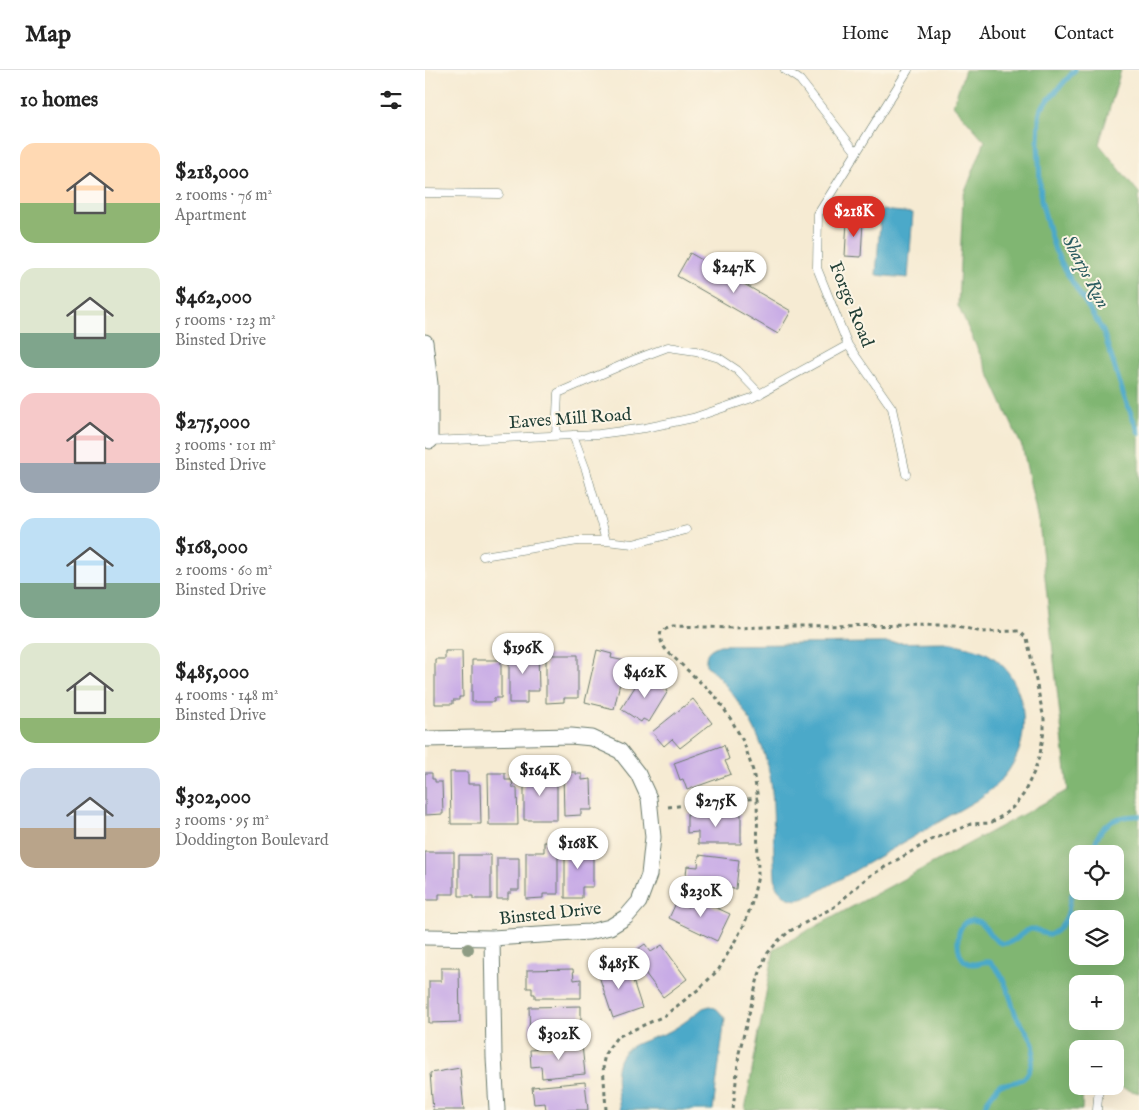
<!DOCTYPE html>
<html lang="en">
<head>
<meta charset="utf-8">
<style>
	:root { --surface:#fff; --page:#f2f2f2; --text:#222; --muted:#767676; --line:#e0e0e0; --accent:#d93025 }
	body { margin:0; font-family:"IM FELL English",serif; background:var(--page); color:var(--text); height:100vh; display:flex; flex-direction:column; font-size:19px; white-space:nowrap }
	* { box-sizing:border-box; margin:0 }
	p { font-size:16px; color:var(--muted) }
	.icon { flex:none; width:28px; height:28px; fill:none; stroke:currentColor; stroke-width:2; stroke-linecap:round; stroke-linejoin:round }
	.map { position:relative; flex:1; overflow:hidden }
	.sheet { display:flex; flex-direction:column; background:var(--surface); width:425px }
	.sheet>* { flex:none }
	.controls { position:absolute; left:644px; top:775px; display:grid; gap:10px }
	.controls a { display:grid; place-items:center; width:55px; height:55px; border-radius:10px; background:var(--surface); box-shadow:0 5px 20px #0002; font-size:25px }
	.price { position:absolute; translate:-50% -42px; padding:0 11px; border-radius:18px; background:#fff; color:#222; font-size:16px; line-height:32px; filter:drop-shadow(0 1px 2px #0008) }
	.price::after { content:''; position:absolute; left:50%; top:30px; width:15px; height:11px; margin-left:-8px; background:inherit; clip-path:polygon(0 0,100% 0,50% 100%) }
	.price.current { background:var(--accent); color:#fff }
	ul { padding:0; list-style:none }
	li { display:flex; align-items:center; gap:15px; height:125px; padding:0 20px }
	li span { display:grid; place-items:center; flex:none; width:140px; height:100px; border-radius:15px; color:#555 }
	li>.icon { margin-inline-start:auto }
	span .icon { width:60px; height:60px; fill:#fffc; stroke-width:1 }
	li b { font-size:21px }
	h2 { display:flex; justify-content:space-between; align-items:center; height:60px; padding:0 20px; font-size:21px }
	header { display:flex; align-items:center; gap:30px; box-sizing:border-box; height:70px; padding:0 25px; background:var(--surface); border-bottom:1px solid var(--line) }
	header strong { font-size:24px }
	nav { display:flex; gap:28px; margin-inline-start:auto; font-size:18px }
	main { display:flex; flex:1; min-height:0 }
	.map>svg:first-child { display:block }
	.forest { fill:#80b672; stroke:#507a53; fill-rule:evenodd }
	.water { fill:#4ba9c9; stroke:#35737e }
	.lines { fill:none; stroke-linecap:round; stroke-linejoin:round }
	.stream { stroke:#4ba9c9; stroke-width:5 }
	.building { fill:#c8abe6 }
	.service-casing { stroke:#6a7a6c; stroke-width:9 }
	.minor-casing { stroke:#6a7a6c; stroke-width:17 }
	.path { stroke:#6a7a6c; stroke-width:3; stroke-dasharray:4 4; stroke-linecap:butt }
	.service { stroke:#fff; stroke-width:8 }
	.minor { stroke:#fff; stroke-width:15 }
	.tree { fill:#8e9c84 }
	.labels { text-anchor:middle; stroke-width:4; stroke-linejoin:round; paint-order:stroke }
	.street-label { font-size:18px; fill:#1f3d34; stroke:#fcf5e5 }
	.water-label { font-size:19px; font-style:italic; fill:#2c5d61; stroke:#fcf5e5 }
</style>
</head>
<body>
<header>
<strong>Map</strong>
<nav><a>Home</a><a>Map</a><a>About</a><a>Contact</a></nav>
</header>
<main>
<section class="sheet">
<h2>10 homes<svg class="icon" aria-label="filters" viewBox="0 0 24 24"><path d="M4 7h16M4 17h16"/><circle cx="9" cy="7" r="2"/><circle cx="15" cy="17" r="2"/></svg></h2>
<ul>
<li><span style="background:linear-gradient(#ffd9b3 60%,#8fb573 0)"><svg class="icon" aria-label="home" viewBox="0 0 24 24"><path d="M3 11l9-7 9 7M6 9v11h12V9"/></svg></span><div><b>$218,000</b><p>2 rooms · 76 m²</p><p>Apartment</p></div></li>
<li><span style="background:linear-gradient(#dfe7d0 65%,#7fa58c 0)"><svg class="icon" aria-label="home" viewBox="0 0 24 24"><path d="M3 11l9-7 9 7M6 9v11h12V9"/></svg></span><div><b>$462,000</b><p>5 rooms · 123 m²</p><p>Binsted Drive</p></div></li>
<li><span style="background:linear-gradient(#f6c9c9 70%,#9aa5b1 0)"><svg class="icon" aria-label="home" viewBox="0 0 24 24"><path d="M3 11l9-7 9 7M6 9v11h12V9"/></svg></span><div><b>$275,000</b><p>3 rooms · 101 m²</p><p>Binsted Drive</p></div></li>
<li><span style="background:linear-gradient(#bfe0f5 65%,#7fa58c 0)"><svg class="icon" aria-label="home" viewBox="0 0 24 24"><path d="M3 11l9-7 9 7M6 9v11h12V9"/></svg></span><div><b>$168,000</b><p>2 rooms · 60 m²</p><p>Binsted Drive</p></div></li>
<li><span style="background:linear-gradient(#dfe7d0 75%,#8fb573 0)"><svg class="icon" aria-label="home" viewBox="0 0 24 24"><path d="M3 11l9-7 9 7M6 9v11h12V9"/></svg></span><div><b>$485,000</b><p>4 rooms · 148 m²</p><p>Binsted Drive</p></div></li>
<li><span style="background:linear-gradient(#c9d6e8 60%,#b9a48a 0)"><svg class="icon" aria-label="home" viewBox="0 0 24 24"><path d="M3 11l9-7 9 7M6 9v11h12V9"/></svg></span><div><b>$302,000</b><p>3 rooms · 95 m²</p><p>Doddington Boulevard</p></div></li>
</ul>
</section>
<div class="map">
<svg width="714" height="1040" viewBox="0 0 714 1040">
	<rect width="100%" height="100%" fill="#fcf5e5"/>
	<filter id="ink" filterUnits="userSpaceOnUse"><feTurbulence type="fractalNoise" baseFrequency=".02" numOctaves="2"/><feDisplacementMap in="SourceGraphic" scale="10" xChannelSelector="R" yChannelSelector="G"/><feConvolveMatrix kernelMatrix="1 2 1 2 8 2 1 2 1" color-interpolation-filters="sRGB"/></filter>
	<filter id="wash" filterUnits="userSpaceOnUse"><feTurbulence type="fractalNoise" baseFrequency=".0096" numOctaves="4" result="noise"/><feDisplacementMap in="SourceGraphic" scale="20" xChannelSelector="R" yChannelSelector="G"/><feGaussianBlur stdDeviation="1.12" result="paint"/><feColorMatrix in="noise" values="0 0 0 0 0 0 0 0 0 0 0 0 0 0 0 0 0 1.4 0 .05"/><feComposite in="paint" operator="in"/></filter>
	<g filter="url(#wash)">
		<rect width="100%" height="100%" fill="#f6ebd3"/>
		<path class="forest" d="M540,0H696L674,74L714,123V1023L690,1016V979H664L662,974L661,979H652V1016H658L657,1040H320L349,879L643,720L615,461L598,379L533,236L538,127L560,71L528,35ZM652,784H690V821H652ZM652,849H690V886H652ZM652,914H690V951H652Z"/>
		<path class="water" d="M456,140L488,143L483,208L451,205Z
			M520,572C533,575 549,577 561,583C599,602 609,661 587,695C578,711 566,720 552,730L391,823C373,832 365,834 351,816C347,785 350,753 347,721C343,673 316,627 281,595C280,582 284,579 295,575Z
			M285,936L292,939L300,948L288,1040H195C193,1025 189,1008 193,994C198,971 230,970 247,960C258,954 268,946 278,938Z"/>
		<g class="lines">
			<path class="stream" d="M650,0L616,38L614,47L613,72L616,130L625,164L630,180L643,205L678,261L700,329L714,363
				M668,784C671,757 687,745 714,746
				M559,1040L562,1031L574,1015C593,1011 602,1014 607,991C608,985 610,979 608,973C603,962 594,953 590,943C584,925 580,904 565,892C557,890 551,897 543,893C528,886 530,850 547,850C561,850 563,869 576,873C589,876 595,861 606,859C613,858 617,864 624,865C635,861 643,848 644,836C646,828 645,824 652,819"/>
		</g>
		<g id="blocks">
			<path class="building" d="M422,150L438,151L436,187L420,186Z
				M265,183L366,241L353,264L252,206Z
				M84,580H113L114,621H102V633H84Z
				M172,580L187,584L186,588L200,591L189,639L160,632Z
				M20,581H37L38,627H34V630H28V634H10V589H20Z
				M121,585H153V628H139V632L121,633Z
				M47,590H76V628H69V632H47Z
				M218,604L243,621L224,652L218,649L216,652L196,639Z
				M268,629L287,653L255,678L247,669L239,676L227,662Z
				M299,675L304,689L300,691L306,704L262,720L258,709L255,710L249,693Z
				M25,702H43V714H55L56,754H26Z
				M99,702H117V705H132V750H99Z
				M138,702H151V704H157V710L166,709L167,740H156V745L139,746Z
				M0,703H7V709H10V712H17L18,744L0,745Z
				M63,703H80V710H87L88,718H92L93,755H64Z
				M262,744H316V774H273V762L262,763Z
				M119,772H133V824H118V828L101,829V782H119Z
				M140,775H168V817H157V828H140Z
				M0,782H29V824H14V830H0Z
				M34,785H66V829H48V826H34Z
				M274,785L314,790L311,819L260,814L262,796L273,797Z
				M72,788H94V820H86V823H83V829H72Z
				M268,827L305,844L292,871L244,848L252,831L263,837Z
				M220,874L226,882L237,875L262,909L238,927L206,884Z
				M188,891L191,902L204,898L217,938L188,948L171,897Z
				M16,898H34L35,952L4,953V911H16Z
				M148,899L149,910L156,909V928H110V924H107V918H102V900Z
				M156,936V951H151V964L105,965L104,937Z
				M157,975L160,1004L117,1008L116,996L106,997L105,980Z
				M35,998L39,1040H8L5,1003Z
				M160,1012L163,1040H121L120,1033L109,1034L107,1017Z"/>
		</g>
	</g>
	<g filter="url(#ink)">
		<use href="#blocks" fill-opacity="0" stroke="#6a7a6c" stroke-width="1"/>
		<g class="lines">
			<defs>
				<path id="service" d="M360,0L375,10L431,82
					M0,123L74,124
					M131,365L133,323L211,289L243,277L271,281L294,288L312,300L335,324
					M4,371L174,364L220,358L268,348L327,328L423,275
					M481,404L467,338L423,275L392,198L393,144L483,0
					M181,471L208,474L261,460
					M58,486L153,471H181L161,400L148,365
					M672,1040L674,1016"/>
				<path id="minor" d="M0,272L5,314V371
					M0,669L146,666L167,668L195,681L213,704L224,728L228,767L224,805L214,832L201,847L185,857L164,862L67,868L0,867
					M67,868L69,987L72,1040"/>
			</defs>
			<use href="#service" class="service-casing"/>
			<use href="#minor" class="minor-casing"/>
			<path class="path" d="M243,737L333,728
				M181,1040L178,994L180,984L186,975L192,967L239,946L274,919L294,899L319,855L326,836L333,806L332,723L328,701L319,673L307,651L291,627L242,581C237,575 234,569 236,561L248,556L310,558L368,556L529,555L556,562L594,561L602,568L619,649V661L615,684L609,702L598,725L588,737L577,746L565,753L546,754L506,770L443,807L409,837L365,861L354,870L341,885L333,908L314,983L308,1040"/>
			<use href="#service" class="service"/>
			<use href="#minor" class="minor"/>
		</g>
		<circle class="tree" cx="43" cy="879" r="6"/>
	</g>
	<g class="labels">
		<g class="street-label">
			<text transform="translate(427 234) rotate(68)" y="6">Forge Road</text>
			<text transform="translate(145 348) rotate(-4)" y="6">Eaves Mill Road</text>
			<text transform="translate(125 843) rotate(-6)" y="6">Binsted Drive</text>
		</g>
		<g class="water-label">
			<text transform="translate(662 201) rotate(62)" y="7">Sharps Run</text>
		</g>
	</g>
</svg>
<div class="controls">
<a><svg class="icon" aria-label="locate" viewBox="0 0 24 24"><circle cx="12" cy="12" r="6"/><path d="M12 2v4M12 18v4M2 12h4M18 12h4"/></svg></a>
<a><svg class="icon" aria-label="layers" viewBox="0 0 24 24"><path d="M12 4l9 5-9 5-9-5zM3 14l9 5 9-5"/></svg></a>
<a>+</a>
<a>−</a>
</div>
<b class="price current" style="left:429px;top:168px">$218K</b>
<b class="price" style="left:309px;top:224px">$247K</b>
<b class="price" style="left:98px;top:605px">$196K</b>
<b class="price" style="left:220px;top:629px">$462K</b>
<b class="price" style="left:115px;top:727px">$164K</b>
<b class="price" style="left:291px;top:758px">$275K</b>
<b class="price" style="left:153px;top:800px">$168K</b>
<b class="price" style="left:276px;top:848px">$230K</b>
<b class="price" style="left:194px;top:920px">$485K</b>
<b class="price" style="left:134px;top:991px">$302K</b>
</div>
</main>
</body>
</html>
